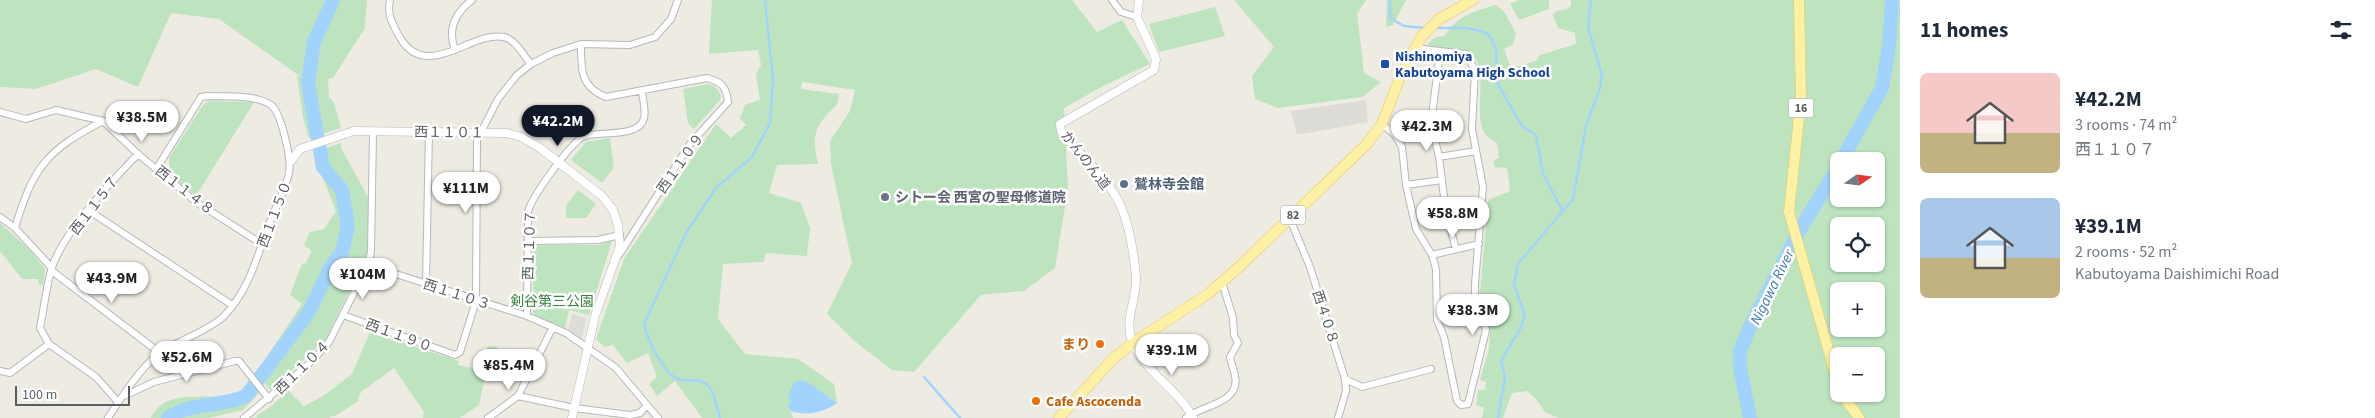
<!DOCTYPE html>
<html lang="en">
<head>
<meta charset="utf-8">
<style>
	:root { --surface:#fff; --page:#f6f6f7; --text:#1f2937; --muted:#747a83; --accent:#111827 }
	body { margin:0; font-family:"Source Sans 3","Noto Sans JP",sans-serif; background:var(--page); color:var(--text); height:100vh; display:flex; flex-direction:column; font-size:19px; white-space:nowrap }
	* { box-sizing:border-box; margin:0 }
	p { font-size:16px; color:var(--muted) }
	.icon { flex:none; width:28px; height:28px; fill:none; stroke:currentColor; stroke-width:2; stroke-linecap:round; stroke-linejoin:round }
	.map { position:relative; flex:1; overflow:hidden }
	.details { display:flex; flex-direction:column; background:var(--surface); width:475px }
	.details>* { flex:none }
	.needle { width:32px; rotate:76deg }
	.buttons { position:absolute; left:1830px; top:152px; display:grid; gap:10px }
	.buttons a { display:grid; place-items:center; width:55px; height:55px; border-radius:8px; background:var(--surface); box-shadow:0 1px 4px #0004; font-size:25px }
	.scale { position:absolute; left:15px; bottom:12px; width:115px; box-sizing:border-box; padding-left:5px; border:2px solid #5a5e62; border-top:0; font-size:14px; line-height:18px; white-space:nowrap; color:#5a5e62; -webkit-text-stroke:4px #fff; paint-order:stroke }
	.price { position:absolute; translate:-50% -42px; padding:0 11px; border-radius:18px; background:#fff; color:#222; font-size:16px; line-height:32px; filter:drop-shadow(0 1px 2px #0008) }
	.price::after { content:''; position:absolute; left:50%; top:30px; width:15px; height:11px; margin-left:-8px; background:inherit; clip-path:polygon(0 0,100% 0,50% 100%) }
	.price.active { background:var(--accent); color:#fff }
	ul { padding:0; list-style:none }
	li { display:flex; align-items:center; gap:15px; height:125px; padding:0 20px }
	li span { display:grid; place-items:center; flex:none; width:140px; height:100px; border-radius:8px; color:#555 }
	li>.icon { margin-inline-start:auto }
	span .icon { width:60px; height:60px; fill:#fffc; stroke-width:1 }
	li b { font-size:21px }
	h2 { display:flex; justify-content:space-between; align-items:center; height:60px; padding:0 20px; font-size:21px }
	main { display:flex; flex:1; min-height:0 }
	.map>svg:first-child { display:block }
	.industrial { fill:#dedcd6 }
	.green { fill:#bee4bf; fill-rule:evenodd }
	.water { fill:#a2d3fd }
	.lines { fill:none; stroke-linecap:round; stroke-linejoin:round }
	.stream { stroke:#a2d3fd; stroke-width:2.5 }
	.river { stroke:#a2d3fd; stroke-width:14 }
	.minor-casing { stroke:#b5b8bc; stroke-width:8 }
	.tertiary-casing { stroke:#b5b8bc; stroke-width:9 }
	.primary-casing { stroke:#eec759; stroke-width:11 }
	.minor { stroke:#fff; stroke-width:6 }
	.tertiary { stroke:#fff; stroke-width:8 }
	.primary { stroke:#fdf1a6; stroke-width:10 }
	.transit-dot { fill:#1a4fb4; stroke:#fff; stroke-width:2 }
	.service-dot { fill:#5c6f8a; stroke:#fff; stroke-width:2 }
	.worship-dot { fill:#6b7280; stroke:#fff; stroke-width:2 }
	.food-dot { fill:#e8710a; stroke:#fff; stroke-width:2 }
	.labels { text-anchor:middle; stroke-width:5; stroke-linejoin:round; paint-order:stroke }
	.shield { fill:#fff; stroke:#8c8e91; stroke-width:1 }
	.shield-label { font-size:12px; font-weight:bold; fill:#5a5e62 }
	.transit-label { font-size:14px; font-weight:bold; fill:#164399; stroke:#fff; text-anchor:start }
	.street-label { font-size:14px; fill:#5a5e62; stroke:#fff }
	.service-label { font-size:14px; font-weight:bold; fill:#4e5e75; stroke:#fff; text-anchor:start }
	.worship-label { font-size:14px; font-weight:bold; fill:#5b616d; stroke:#fff; text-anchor:start }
	.park-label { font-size:14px; fill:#37853c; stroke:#fff }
	.food-label { font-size:14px; font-weight:bold; fill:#c56008; stroke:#fff; text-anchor:end }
	.water-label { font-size:15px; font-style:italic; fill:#4279b7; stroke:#fff }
</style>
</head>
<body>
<main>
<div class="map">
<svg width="1900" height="418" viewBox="0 0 1900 418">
	<rect width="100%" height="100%" fill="#edebe2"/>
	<path class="industrial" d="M1366,100L1368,122L1297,135L1291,111Z
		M572,314L586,318L582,339L568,330Z"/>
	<path class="green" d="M0,0H367L365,28L333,78L328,79L329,97L334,103L341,128L309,138L303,117L297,76L301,77L219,19L171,13L138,87L96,69L36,89L0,87Z
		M712,0H1072L1097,32L1122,20L1150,64L1105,85L1064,108L1068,188L1055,268L1024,291L981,295L914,372L892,370L857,343L827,314L852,263L831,164L830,141L850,111L855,90L802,82L801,89L839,94L837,105C815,125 811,135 818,164L777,165L769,193L801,203L810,228L807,256L766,253L764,262L723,264L718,319L745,354L798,359L834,384L837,403L808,382L788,406L793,418H702L675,381L657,396L649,384L657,377L648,353L627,363L613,345L605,347L596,339L624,259L716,124L731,138L746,125L740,118L745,105L760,100L756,74L761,65L758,50L709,54Z
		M1234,0H1366L1357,14L1364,73L1381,82L1362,97L1278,108L1255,99L1252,76L1274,47Z
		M1387,0H1406L1393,25L1386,27Z
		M1520,0H1549V9L1519,20L1510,4Z
		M1571,0H1900V418H1559L1545,412L1536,399L1527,391L1512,393L1503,418H1482L1484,408L1476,405L1478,390H1485L1486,382L1480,380L1489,349L1490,332L1480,294L1488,200L1510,191L1507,168L1494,167V160L1499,158L1497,143C1493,140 1487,137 1485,134C1470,111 1496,57 1461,50C1452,48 1440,49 1430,48L1428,43L1436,37L1445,36C1456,16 1475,11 1496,5L1505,13L1516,34L1513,44L1504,49L1511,68L1536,61L1540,55L1576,44L1575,33L1558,28L1553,15L1556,11L1567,9L1571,6ZM1839,161H1876V199H1839ZM1839,226H1876V264H1839ZM1839,291H1876V329H1839ZM1839,356H1876V394H1839Z
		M1215,7L1225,36L1159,52L1149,24Z
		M708,84L715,86L721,95L720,100L694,129L688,123L683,89Z
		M211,101L254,102L196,196L170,175L169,158L201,108L206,102Z
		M610,138L614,167L602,183L571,160L586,142Z
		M341,143V148L368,197L369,250L326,339L270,390L256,373L302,304L290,295L302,264L306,263L312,251L304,245L310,232L324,229L336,211L313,153Z
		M578,190L596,204L586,218H566V206Z
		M0,223L31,251L45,269L43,285L39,284L38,279H22L0,251Z
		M612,241L589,315L569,310L565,328L536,317L533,312L534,249L536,245H598Z
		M370,332L459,361L458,365L476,369L488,346L497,347L500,356L496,373L486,372L479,405L460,418H423L424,412L394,368L361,392L357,402L337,415L327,418H257L256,416L273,405L288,390L304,406L323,396L352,374Z
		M251,383L259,393L243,410L209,418H151C165,385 214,403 238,393C243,391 247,386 251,383Z"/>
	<path class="water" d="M800,380L808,382L837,403C823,413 807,416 790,411L788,406L791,401L788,396L794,383Z"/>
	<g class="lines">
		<path class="stream" d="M1390,0V18L1404,26L1425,28
			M1433,28H1466L1485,32L1490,37L1496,48L1497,83L1522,126L1536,135L1543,174L1562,210
			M924,377L960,418
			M720,418C717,408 714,388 705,383C697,378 686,382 678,379C663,373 647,339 644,324L686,233L716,188L752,157L770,123L773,80L765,0
			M1498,418L1505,377L1501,361L1520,329L1525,316L1514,284L1518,264L1573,199L1586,126L1600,88L1602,75L1588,27L1591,0"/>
		<path class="river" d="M1841,161L1882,88L1889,46L1892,0
			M168,418C191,402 221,407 246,396L309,312L331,266L342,252L348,226L342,190L323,167L308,83L314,42L333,0
			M1750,418L1740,368V351L1749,329L1799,231L1839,166"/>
		<defs>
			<path id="minor" d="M390,0C387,15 392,23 399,36C426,84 471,30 504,37C516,40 523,55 531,64
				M1112,0L1121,12L1137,17
				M581,44C581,69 580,87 606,97L707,78C722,82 726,86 728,102L690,144L619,255
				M455,50C447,29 455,13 472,0
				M1440,52L1431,123L1439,157L1446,213L1456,249
				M0,112L26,119L56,110L103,121L138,154L196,202L262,244
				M1382,124L1395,135L1402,147L1406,185L1416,229L1432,255L1436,269L1437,320L1444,337L1457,401L1461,405L1468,404L1486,330L1475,295V284L1483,187L1472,129L1475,70L1466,54L1414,48
				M1439,157L1476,151
				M1406,185L1442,180
				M88,210L232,305
				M0,217L15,228L52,268
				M1290,219L1310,267L1345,379L1346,391L1338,418
				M15,228C33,167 47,150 103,121
				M529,241L598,240L620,235
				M1432,255L1479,244
				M368,265L527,316L566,333L616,368L658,418
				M52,271L160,353
				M426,284L429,131
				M343,315L455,355L460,352L476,301L477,140L498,99L517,75L531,64L553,53L581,44L630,45L655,37L671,19L678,0
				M527,316L528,212C531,198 572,140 585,136C600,131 640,138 644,118C646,111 643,100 642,92
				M553,327L518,396L574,408L630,415L640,413L647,405
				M0,371L10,373L49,344
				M1345,379L1362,387L1431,369
				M124,396L154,382L235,361H239L269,399
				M118,402L96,377L49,344L40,328C44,308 46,287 52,267C65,230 110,183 138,154
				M108,418C120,399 142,365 160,353C176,342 211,329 223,317C250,290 258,253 271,219C277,204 286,188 289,173C292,160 281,112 271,105C254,94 227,97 208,96L201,97L157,168
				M244,418L311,362L329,342L368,265L371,252L373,132
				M488,418L518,396
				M1186,418C1199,406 1241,404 1235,376C1234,369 1231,364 1230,357L1238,343L1234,335L1233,318L1222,282"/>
			<path id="tertiary" d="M1139,0L1137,17L1156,59L1154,70L1060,124L1061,131C1080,156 1110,179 1122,209C1130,229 1134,255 1136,277C1137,301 1123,320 1133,344C1146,373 1180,391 1193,418
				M291,161L300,149L354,131L507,133L521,137L540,148L602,196L613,210L618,225L620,246L595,316L572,418"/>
			<path id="primary" d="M1799,0L1801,98L1789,212L1839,387
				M1842,394L1859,418
				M1059,418L1113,359L1133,343L1208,294L1239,267L1366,145L1382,124L1402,72L1422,36L1439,19L1473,0"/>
		</defs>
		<use href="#minor" class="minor-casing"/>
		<use href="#tertiary" class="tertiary-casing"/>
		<use href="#primary" class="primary-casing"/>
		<use href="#minor" class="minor"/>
		<use href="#tertiary" class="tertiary"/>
		<use href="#primary" class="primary"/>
	</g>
	<rect class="transit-dot" x="1380" y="59" width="10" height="10" rx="2.5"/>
	<circle class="service-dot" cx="1124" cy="184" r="5"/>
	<circle class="worship-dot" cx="885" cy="197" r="5"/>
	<g class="food-dot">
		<circle cx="1100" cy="344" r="5"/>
		<circle cx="1036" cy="401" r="5"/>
	</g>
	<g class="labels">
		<g class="shield">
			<rect x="1788.5" y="98.5" width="25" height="19" rx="4"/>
			<rect x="1280.5" y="205.5" width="25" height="19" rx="4"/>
		</g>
		<g class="shield-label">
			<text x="1801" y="112">16</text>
			<text x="1293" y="219">82</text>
		</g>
		<g class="transit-label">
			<text x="1395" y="61">Nishinomiya<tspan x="1395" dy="16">Kabutoyama High School</tspan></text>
		</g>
		<g class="street-label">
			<text transform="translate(449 132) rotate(1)" y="5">西１１０１</text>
			<text transform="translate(1086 160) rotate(52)" y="5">かんのん道</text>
			<text transform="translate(680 163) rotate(-55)" y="5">西１１０９</text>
			<text transform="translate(185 190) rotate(38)" y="5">西１１４８</text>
			<text transform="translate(94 205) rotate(-52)" y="5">西１１５７</text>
			<text transform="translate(274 214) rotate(-69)" y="5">西１１５０</text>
			<text transform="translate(529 245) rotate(-88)" y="5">西１１０７</text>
			<text transform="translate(457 294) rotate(18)" y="5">西１１０３</text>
			<text transform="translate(1326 317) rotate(72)" y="5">西４０８</text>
			<text transform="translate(399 335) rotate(20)" y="5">西１１９０</text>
			<text transform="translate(302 367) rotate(-44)" y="5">西１１０４</text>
		</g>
		<g class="service-label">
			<text x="1134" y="189">鷲林寺会館</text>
		</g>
		<g class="worship-label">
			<text x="895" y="202">シトー会 西宮の聖母修道院</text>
		</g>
		<g class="park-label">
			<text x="552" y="306">剣谷第三公園</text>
		</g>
		<g class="food-label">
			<text x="1090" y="349">まり</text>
			<text x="1046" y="406" text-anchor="start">Cafe Ascocenda</text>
		</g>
		<g class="water-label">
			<text transform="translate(1772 287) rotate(-64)" y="5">Nigawa River</text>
		</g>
	</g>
</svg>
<div class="buttons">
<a><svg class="needle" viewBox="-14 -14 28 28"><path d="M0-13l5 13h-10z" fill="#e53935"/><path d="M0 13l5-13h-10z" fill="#747a83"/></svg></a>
<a><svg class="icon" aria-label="locate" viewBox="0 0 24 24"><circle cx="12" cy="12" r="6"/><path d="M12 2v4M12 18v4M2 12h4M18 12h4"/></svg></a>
<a>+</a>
<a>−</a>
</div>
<div class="scale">100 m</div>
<b class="price" style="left:142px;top:143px">¥38.5M</b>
<b class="price active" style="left:558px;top:147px">¥42.2M</b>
<b class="price" style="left:1427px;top:152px">¥42.3M</b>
<b class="price" style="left:466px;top:214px">¥111M</b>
<b class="price" style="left:1453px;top:239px">¥58.8M</b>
<b class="price" style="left:363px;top:300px">¥104M</b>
<b class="price" style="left:112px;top:304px">¥43.9M</b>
<b class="price" style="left:1473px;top:336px">¥38.3M</b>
<b class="price" style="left:1172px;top:376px">¥39.1M</b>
<b class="price" style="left:187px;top:383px">¥52.6M</b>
<b class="price" style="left:509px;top:391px">¥85.4M</b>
</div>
<section class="details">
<h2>11 homes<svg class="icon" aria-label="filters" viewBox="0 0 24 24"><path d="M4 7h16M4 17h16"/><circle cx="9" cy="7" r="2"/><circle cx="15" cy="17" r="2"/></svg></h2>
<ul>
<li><span style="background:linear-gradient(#f6c9c9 60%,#c2b280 0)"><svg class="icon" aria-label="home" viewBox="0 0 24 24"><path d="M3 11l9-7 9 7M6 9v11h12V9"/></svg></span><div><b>¥42.2M</b><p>3 rooms · 74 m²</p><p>西１１０７</p></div></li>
<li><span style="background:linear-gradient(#a9c7e8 60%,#c2b280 0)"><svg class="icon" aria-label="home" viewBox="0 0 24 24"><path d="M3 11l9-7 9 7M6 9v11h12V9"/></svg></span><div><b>¥39.1M</b><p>2 rooms · 52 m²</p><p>Kabutoyama Daishimichi Road</p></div></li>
</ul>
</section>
</main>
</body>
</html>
